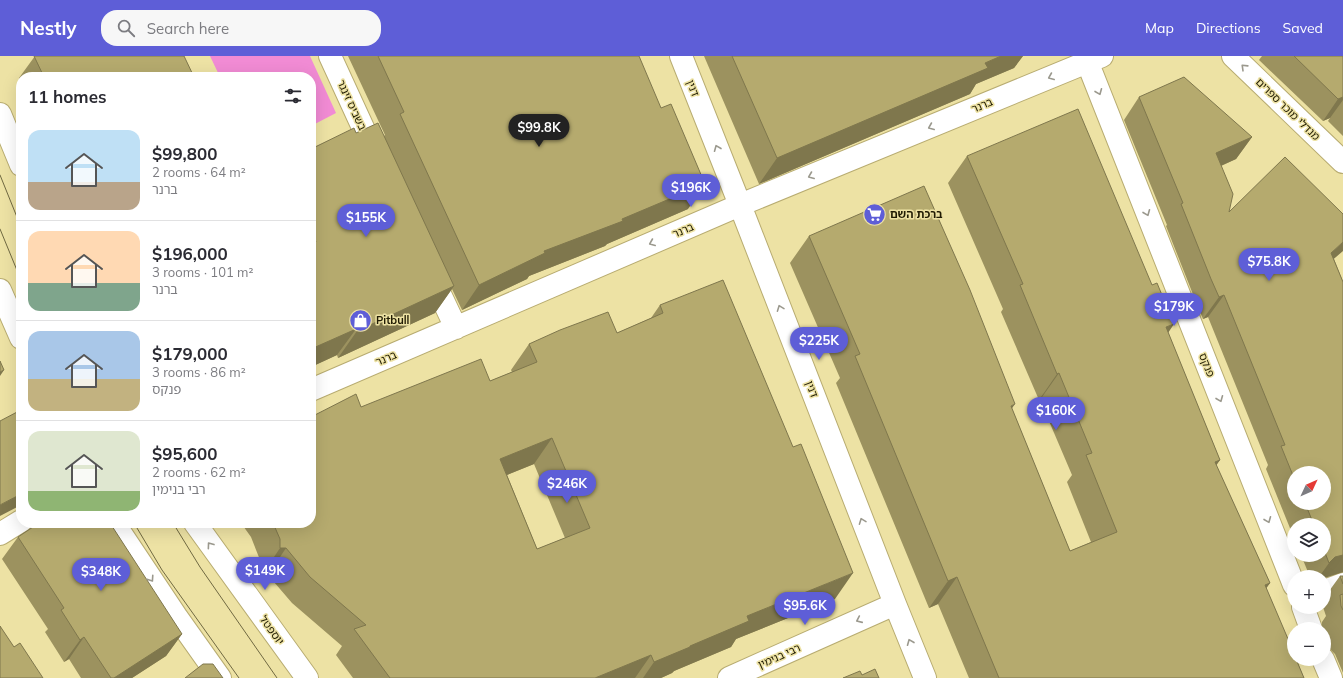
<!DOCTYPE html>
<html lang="en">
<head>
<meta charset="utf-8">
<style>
	:root { --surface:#fff; --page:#f7f7f7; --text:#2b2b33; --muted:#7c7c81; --line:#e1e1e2; --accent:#5e5ed7 }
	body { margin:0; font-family:Mulish,"Noto Sans Hebrew",sans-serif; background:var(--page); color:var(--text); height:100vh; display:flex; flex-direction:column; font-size:15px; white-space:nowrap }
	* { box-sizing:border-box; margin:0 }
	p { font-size:13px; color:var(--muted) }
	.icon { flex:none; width:22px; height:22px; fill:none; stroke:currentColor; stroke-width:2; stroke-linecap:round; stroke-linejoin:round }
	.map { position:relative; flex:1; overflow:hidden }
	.details { position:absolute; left:16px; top:16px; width:300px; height:456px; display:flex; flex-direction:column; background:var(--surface); border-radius:16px; box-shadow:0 4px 16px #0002 }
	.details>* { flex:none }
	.needle { width:26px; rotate:46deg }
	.controls { position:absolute; left:1287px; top:410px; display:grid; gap:8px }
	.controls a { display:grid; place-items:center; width:44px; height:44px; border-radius:50%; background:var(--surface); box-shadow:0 4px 16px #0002; font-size:20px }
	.price { position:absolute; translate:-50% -34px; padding:0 9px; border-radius:14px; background:var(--accent); color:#fff; font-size:13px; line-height:26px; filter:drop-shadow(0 1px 2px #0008) }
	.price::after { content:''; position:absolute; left:50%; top:24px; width:12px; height:9px; margin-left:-6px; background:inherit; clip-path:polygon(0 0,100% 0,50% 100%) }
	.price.active { background:#222; color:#fff }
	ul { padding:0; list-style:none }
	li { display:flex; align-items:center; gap:12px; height:100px; padding:0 12px }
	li+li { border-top:1px solid var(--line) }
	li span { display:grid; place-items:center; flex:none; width:112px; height:80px; border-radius:12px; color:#555 }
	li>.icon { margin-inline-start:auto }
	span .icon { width:48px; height:48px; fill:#fffc; stroke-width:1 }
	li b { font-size:17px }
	h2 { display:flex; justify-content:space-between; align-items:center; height:48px; padding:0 12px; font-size:17px }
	header { display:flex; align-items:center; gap:24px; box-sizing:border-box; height:56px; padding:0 20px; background:var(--accent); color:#fff }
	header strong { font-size:19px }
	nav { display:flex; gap:22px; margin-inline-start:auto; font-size:14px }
	.search { width:280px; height:36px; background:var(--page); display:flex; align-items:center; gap:10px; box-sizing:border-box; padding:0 14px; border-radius:16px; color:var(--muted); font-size:15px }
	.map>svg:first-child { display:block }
	.green { fill:#f18bd4 }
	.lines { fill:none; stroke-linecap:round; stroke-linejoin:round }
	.minor-casing { stroke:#b8ac71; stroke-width:24 }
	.minor { stroke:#fff; stroke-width:22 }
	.tram { stroke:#706942; stroke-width:1 }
	.wall { fill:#9c925f; fill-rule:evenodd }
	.shaded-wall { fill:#7f774d }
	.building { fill:#b5aa6e; stroke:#7f774d; fill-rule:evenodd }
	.oneway { stroke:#9b998e }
	.labels { text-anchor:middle; stroke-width:3; stroke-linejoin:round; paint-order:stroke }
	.street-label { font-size:11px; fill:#211c04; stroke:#ede2a4 }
	.poi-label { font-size:11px; font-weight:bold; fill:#211c04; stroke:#ede2a4; text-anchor:start }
</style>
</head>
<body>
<header>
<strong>Nestly</strong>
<div class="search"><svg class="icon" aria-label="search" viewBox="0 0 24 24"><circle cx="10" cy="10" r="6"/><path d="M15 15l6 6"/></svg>Search here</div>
<nav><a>Map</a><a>Directions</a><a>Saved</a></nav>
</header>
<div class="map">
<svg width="1343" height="622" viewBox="0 0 1343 622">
	<rect width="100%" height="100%" fill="#ede2a4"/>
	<path class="green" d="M210,0H310L336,57L311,70V21H220Z"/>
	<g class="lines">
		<defs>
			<path id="minor" d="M330,0L376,100
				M681,0L740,149L895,548L925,622
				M1085,0L1294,529
				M1233,0L1343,106
				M0,58L21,109
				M431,219L456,272
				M0,234L21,282
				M311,334L740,149L1102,0
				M114,467L176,560L220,622
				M195,467L307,622
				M0,478L21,465
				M1324,535L1343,528
				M1303,551L1311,573
				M1323,603L1331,622
				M729,622L895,548"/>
		</defs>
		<use href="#minor" class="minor-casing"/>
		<use href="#minor" class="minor"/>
		<path class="tram" d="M0,119L21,171
			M0,173L21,224
			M134,467L162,514L239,622
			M173,467L200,511L277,622"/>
	</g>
	<path class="wall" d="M35,0L194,21H21V27L19,22Z
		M348,0H639L688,153L607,188L605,190L529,220L527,223L462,254L452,233L435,257L338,302L337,299L311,311V93L356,77L384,80L385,79Z
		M704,0H1023L1014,12L976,28L970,38L759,128Z
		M1262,0H1343V80L1328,65L1330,62L1323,65L1259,4Z
		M1139,41L1252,81L1236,103L1221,110L1229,156L1334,203L1343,226V516L1324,522V521H1310L1301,499H1324V469H1294V482L1266,413L1268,409L1208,261L1203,263L1196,246L1166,170L1167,169L1124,64ZM1294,417L1324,447H1294Z
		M967,100L1168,277L1220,404L1216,409L1270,527L1266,532L1304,622H969L938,548L929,552L836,327L840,322L790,207L809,180L1012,353L1070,495L1091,486L1067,426L1072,419L1040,344H1039L1001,256L1003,253L948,127Z
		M660,249L835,543L736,583L731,591L674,615L672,617L661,622H353L336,599L342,590L292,547L268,519H262V509L251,481L241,467H311L361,351L490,325L512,316L511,314L529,288L617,277L651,262ZM534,408L565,482L537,493L507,419Z
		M18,481L182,578L166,600L132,622H81L69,603L64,606L45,576L48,573L2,503Z
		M1340,520H1343V622V617L1335,598L1329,592L1324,581V573H1322V566L1326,560L1323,551H1324V542Z"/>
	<path class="shaded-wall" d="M1001,0H1023L1014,12L976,28L970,38L759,128L777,102Z
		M1343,41V44L1330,62L1323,65L1338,43Z
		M1252,81L1236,103L1200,119L1216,97Z
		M705,128L688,153L607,188L605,190L529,220L527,223L462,254L479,229L544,195Z
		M1343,186V195L1315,219L1331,197Z
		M454,230L435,257L338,302L357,275Z
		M1224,239L1208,261L1203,263L1219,241Z
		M1174,268L1156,295L1166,271Z
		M356,273L337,299L311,311V293Z
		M4,314L0,320V316Z
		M1059,317L1040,344H1039L1057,318Z
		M1015,348L996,375L1011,350Z
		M552,382L534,408L482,429L500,403Z
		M1220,404L1201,431L1215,406Z
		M21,438V449L0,460V449Z
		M280,492H286L268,519H262Z
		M1343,499V516L1324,522V521H1319L1329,507L1335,501Z
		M853,517L835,543L736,583L731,591L674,615L672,617L661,622H643L654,606L690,590L747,560Z
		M957,521L938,548L929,552L948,525Z
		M1270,527L1251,554L1265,529Z
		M182,578L166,600L132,622H114Z
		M84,581L69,603L64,606L80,584Z
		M651,599L635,622H595Z"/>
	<path class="building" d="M34,0H184L194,21H44Z
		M378,0H639L661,52L671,48L705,128L622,163L623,165L544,195L545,197L479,229L400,58L404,56Z
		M732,0H1001L985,7L988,12L777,102Z
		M1294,0H1343V41L1338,43Z
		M1184,21L1252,81L1216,97L1233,138L1229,156L1285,101L1343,158V186L1331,197L1343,226V499L1335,501L1329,507L1324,494V469H1314L1305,447H1324V417H1294V422L1281,390L1285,389L1224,239L1219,241L1211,223L1181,148L1183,147L1139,41Z
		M1078,53L1152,229L1157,227L1174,268L1166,271L1220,404L1215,406L1270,527L1265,529L1294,597V603H1296L1304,622H999L957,521L948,525L855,300L860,298L809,180L924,130L970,234L1015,348L1011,350L1070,495L1117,476L1086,399L1092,397L1059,317L1057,318L1020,229L1023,228L967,100Z
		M378,67L454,230L357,275L356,273L311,293V189L316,186L311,176V93L354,72L356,77Z
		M723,224L793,391L801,388L853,517L747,560L749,565L690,590V591L654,606L651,599L595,622H390L354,573L366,569L310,521L286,492H280V483L273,467H311V361L356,338L361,351L481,303L490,325L537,306L529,288L560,274L608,256L617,277L663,257L660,249ZM552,382L590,472L537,493L500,403Z
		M0,305L4,314L0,316Z
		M19,355L21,358V438L0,449V365Z
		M39,467H110L182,578L114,622H111L84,581L80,584L61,554L64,552L18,481Z
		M1340,520H1343V528Z
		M1343,538V554L1341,550L1340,539Z
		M0,570L14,591L20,587L43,622H0Z
		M203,608H213L223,622H185Z
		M875,613L879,622H843L860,615L862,619Z"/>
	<defs><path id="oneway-chevron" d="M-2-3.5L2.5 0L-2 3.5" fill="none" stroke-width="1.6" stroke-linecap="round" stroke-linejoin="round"/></defs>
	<g class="oneway">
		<use href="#oneway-chevron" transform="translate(1244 11) rotate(-136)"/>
		<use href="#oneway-chevron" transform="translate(1051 21) rotate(157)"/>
		<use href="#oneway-chevron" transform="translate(1099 36) rotate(68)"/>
		<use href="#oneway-chevron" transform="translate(931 71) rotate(157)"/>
		<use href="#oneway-chevron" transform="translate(717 92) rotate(-112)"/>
		<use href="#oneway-chevron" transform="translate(811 120) rotate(158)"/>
		<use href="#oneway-chevron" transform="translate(1147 157) rotate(68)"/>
		<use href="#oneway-chevron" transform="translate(652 187) rotate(157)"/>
		<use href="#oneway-chevron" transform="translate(780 252) rotate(-111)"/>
		<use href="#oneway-chevron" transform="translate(1220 343) rotate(68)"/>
		<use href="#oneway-chevron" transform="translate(1268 464) rotate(68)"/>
		<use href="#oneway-chevron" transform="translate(862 465) rotate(-111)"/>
		<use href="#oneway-chevron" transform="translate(210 489) rotate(-126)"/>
		<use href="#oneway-chevron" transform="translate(151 523) rotate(56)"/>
		<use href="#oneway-chevron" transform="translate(859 564) rotate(156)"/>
		<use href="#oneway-chevron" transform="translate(910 586) rotate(-112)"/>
	</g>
	<defs>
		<symbol id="supermarket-disc" viewBox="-11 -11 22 22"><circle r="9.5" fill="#5e5ed7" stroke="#ede2a4"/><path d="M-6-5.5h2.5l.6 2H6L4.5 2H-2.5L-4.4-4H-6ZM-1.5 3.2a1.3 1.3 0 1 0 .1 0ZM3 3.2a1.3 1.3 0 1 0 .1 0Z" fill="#fff"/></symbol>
		<symbol id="shop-disc" viewBox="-11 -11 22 22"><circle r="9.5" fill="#5e5ed7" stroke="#ede2a4"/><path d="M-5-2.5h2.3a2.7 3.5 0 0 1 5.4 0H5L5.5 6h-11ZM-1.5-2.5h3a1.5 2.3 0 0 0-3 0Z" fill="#fff"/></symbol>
	</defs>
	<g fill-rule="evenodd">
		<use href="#supermarket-disc" x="862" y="146" width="25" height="25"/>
		<use href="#shop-disc" x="348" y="252" width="25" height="25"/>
	</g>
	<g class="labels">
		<g class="street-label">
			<text transform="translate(693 32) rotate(68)" y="4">דנין</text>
			<text transform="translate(352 49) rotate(65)" y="4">בשביס זינגר</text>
			<text transform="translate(982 49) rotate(-23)" y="4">ברנר</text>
			<text transform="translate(1288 53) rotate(44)" y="4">מנדלי מוכר ספרים</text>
			<text transform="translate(683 174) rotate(-23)" y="4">ברנר</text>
			<text transform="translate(386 302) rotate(-23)" y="4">ברנר</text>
			<text transform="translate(1207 309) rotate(68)" y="4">פנקס</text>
			<text transform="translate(812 333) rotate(69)" y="4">דנין</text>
			<text transform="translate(272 574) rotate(54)" y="4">יוספטל</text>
			<text transform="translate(779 600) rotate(-24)" y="4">רבי בנימין</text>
		</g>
		<g class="poi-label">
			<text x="890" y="162">ברכת השם</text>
			<text x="376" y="268">Pitbull</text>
		</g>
	</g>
</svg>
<div class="controls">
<a><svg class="needle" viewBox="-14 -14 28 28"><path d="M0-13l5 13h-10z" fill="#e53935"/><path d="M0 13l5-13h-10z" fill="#7c7c81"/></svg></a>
<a><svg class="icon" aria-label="layers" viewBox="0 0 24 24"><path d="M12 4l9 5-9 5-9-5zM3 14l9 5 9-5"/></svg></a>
<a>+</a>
<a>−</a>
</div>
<b class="price active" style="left:539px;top:92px">$99.8K</b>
<b class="price" style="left:691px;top:152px">$196K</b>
<b class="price" style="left:366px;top:182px">$155K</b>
<b class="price" style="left:1269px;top:226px">$75.8K</b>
<b class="price" style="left:1174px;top:271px">$179K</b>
<b class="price" style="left:819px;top:305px">$225K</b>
<b class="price" style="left:1056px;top:375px">$160K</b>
<b class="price" style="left:567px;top:448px">$246K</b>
<b class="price" style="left:265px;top:535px">$149K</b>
<b class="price" style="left:101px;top:536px">$348K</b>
<b class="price" style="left:805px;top:570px">$95.6K</b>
<section class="details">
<h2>11 homes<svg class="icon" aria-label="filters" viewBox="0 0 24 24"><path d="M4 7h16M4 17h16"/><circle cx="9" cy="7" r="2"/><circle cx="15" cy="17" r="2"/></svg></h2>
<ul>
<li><span style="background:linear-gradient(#bfe0f5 65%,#b9a48a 0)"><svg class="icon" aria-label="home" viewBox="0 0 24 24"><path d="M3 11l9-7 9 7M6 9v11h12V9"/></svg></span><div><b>$99,800</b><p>2 rooms · 64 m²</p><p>ברנר</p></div></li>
<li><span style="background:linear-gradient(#ffd9b3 65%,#7fa58c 0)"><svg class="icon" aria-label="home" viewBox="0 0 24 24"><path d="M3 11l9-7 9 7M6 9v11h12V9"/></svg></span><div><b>$196,000</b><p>3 rooms · 101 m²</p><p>ברנר</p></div></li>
<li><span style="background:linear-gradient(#a9c7e8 60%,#c2b280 0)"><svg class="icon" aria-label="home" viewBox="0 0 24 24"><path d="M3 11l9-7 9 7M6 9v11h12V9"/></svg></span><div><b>$179,000</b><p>3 rooms · 86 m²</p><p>פנקס</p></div></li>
<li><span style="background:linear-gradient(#dfe7d0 75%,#8fb573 0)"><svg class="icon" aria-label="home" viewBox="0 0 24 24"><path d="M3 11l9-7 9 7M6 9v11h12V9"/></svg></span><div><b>$95,600</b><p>2 rooms · 62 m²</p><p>רבי בנימין</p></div></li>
</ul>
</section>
</div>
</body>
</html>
